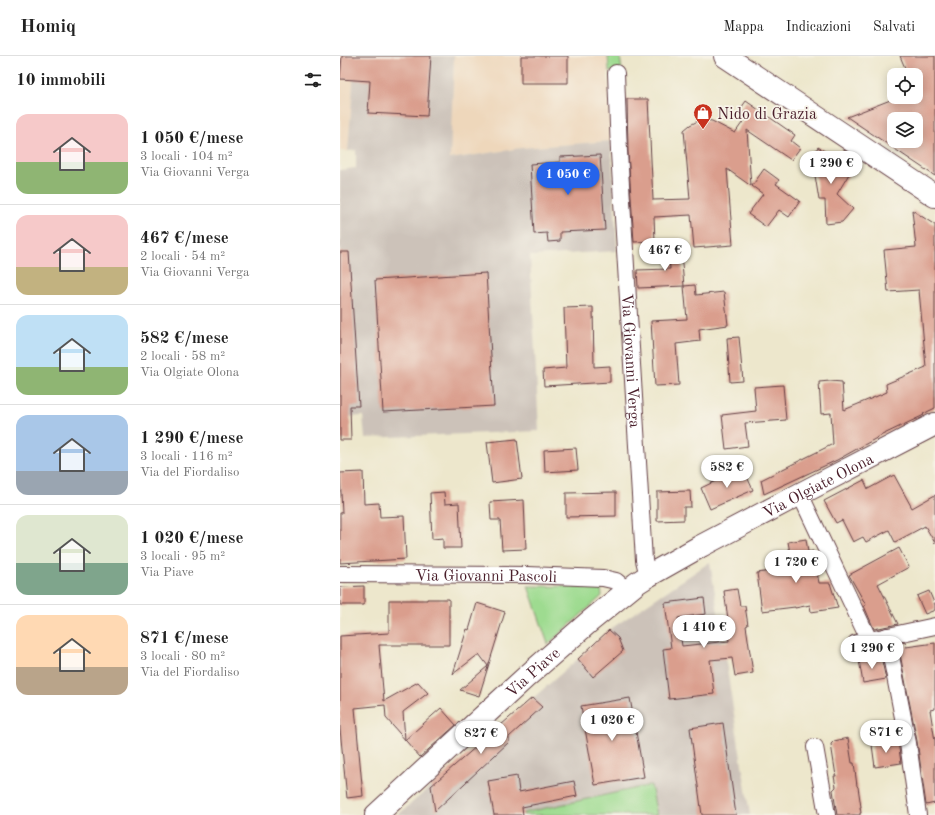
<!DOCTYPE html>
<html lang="it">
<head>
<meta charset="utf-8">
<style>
	:root { --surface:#fff; --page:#f2f2f2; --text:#222; --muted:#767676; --line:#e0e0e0; --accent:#2563eb }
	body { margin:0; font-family:"Old Standard TT",serif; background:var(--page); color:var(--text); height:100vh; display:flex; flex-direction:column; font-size:15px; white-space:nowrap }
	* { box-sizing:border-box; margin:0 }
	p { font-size:13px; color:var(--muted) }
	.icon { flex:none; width:22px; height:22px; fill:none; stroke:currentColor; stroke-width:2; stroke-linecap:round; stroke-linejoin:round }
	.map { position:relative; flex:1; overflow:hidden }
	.panel { display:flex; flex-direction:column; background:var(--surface); width:340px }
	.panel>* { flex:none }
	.fabs { position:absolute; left:547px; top:12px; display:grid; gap:8px }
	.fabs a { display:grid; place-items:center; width:36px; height:36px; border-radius:8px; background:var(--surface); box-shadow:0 2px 10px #0003; font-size:20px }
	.price { position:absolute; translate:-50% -34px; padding:0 9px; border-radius:14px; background:#fff; color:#222; font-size:13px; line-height:26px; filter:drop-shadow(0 1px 2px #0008) }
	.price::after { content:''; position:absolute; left:50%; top:24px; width:12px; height:9px; margin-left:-6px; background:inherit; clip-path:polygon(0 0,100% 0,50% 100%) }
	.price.current { background:var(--accent); color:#fff }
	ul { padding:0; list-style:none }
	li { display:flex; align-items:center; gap:12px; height:100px; padding:0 16px }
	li+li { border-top:1px solid var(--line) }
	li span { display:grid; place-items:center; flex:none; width:112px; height:80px; border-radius:12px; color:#555 }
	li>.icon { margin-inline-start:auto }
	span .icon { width:48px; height:48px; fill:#fffc; stroke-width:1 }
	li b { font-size:17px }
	h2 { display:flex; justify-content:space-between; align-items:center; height:48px; padding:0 16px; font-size:17px }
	header { display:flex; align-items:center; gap:24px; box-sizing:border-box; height:56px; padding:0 20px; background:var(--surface); border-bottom:1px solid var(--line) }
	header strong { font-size:19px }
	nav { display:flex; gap:22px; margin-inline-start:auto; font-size:14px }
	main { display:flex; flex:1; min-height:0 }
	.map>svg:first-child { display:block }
	.built { fill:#eed7bb }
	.industrial { fill:#ccc2b9 }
	.green { fill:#9edb90; stroke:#747d5e }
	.building { fill:#da9e8d; fill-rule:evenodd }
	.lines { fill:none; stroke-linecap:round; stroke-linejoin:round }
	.street-casing { stroke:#623d43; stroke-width:18 }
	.secondary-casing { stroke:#623d43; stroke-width:24 }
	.primary-casing { stroke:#623d43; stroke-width:24 }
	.street { stroke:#fff; stroke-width:16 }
	.secondary { stroke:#fff; stroke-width:22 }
	.primary { stroke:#fff; stroke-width:22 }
	.labels { text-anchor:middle; stroke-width:3.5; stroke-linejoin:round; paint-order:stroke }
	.poi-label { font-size:16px; fill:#4a1f2b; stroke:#f7f3e8; text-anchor:start }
	.street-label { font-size:16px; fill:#4a1f2b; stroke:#f7f3e8 }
</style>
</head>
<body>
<header>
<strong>Homiq</strong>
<nav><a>Mappa</a><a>Indicazioni</a><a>Salvati</a></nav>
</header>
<main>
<section class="panel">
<h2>10 immobili<svg class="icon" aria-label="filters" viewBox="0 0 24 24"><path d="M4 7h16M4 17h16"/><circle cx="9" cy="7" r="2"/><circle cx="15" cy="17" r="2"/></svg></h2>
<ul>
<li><span style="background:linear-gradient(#f6c9c9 60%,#8fb573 0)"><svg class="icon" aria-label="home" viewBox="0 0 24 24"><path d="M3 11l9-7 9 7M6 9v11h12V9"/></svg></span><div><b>1 050 €/mese</b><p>3 locali · 104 m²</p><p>Via Giovanni Verga</p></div></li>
<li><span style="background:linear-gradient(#f6c9c9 65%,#c2b280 0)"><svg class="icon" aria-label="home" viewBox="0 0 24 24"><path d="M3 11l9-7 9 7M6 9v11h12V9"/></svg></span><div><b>467 €/mese</b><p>2 locali · 54 m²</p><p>Via Giovanni Verga</p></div></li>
<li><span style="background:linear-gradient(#bfe0f5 65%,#8fb573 0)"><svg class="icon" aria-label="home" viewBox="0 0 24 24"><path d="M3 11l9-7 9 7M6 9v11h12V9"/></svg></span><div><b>582 €/mese</b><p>2 locali · 58 m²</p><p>Via Olgiate Olona</p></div></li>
<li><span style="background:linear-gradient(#a9c7e8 70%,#9aa5b1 0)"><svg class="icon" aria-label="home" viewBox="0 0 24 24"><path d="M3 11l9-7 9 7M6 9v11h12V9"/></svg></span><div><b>1 290 €/mese</b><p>3 locali · 116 m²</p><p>Via del Fiordaliso</p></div></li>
<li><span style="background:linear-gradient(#dfe7d0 60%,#7fa58c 0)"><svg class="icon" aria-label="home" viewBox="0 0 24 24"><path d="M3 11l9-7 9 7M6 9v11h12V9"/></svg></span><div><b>1 020 €/mese</b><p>3 locali · 95 m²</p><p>Via Piave</p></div></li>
<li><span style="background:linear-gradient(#ffd9b3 65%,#b9a48a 0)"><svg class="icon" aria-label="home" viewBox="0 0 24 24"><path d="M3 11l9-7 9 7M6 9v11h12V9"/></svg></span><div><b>871 €/mese</b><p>3 locali · 80 m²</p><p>Via del Fiordaliso</p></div></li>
</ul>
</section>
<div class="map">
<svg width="595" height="759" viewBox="0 0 595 759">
	<rect width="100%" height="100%" fill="#f7f3e8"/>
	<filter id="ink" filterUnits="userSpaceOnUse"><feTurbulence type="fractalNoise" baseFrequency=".025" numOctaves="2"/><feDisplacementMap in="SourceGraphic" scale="8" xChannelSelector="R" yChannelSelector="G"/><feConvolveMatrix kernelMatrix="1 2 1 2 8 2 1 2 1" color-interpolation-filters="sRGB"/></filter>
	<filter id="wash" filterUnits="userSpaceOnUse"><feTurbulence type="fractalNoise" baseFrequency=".012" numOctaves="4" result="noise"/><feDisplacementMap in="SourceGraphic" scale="16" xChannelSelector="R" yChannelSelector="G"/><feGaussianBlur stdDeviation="0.9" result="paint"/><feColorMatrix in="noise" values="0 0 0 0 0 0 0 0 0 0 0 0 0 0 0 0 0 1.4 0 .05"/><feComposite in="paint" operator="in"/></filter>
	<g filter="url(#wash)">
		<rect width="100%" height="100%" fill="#ede7cc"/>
		<path class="built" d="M0,0H15L8,95H0Z
			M114,0H267L271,85L181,92L109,103Z"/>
		<path class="industrial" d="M15,0H114L110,103L181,92L271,85L277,195L190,200L199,375L25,382L23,360L0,361V114L16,112V94L8,95Z
			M370,506L410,759H317L311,729L183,757V759H58L238,603L269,574Z"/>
		<path class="green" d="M268,0H280L282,15L269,16Z
			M188,530L261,531L262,540L208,588Z
			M311,729L317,759H183V757Z"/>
		<g id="blocks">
			<path class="building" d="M2,0H91L87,60L28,57L30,25L0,23Z
				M181,0H228V27H181Z
				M560,0H595V120L507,61L558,41H576V19H568ZM554,63H576V85H554Z
				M287,43H308L313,144L350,143L344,74L350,69L356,66L364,64L372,65L395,77L407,60L399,55L406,45L455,79L451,85L460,92L451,104L407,74L411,130L387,113L393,189L354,192L351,159L314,161L315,185L294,186L288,96Z
				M478,91L512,113L497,138L513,153L502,166L486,168L485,144H479L472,101Z
				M260,99L265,174L220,176V185L208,186L207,177L194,178L190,108L220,106V101Z
				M424,113L439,124L436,128L460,145L449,161L439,154L426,171L408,158L423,138L412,130Z
				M572,154L595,169V352L583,358L584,359L542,379L497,404L424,438L421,424L493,388L491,357L481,358L479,326L490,325L502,326L504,354L547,336L546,328L586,311L579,234L548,236L544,194L576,191Z
				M328,186H340L344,230L298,232L297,214L330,213Z
				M0,196H9L19,350H10L11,384H0Z
				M146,217L154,350L43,356L35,224Z
				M355,229L356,239L384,236L388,269L359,273L360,285L336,288L339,329L315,330L311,265L347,263L344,230Z
				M253,251L254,311L270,310V326L204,330L203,314L226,312L224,252Z
				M399,281L403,325L390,326L387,282Z
				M443,329L446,364L405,367L408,390L386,393L382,359L416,355L414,331Z
				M177,383L182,423L152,427L147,386Z
				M236,392L238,414L205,416L204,394Z
				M403,412L413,434L370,453L361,432Z
				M23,416L24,448L39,447L40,461L64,460L66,503L0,507V457H2L0,417Z
				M554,419L572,452L595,439V487L585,470L555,486L549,474L526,486L523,481L513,486L502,464L496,467L484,445L524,424L528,433Z
				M350,435L351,451H344V464L317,465V436Z
				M104,436L105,448L119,447L121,492H103V482L92,483L90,437Z
				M276,436V460L226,461V437Z
				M184,444L186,493L162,494L160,464H151L150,446Z
				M466,483L468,496L473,495L479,527H490L498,552L471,556L470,549L455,552V551L422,555L417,517L453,512L448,486Z
				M559,492L569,511L538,528L558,568L534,573L524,550L526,549L509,519Z
				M24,530V549H0V531Z
				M397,533L400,550H405L408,569L406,570L413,617L395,620L392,602L370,604L374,638L329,643L323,593L331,592L325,547L364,542L366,558L338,562L342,590L389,585L388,577H390L384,535Z
				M589,535L595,549V554L585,558L577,540Z
				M87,543H109V589H39L44,645L78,626L88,637L63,656L65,684L101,652L116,669L80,701L46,662L45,649L15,652L23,740L7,742L0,673V580L49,577V544H87Z
				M137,547L165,556L139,640L120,634L148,610L139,598L113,618L127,573L129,574Z
				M269,574L278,582L283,595L253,621L238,603Z
				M565,586L566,591L595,587V653L590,654L595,685V747L586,749L577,685L558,588Z
				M541,601L546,623L523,627L519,604Z
				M192,642L202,651L169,681V686L95,755L91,730Z
				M290,642L304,721L255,729L241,650Z
				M383,667L396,759H362L350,672Z
				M508,682L512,707H514L517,730L518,731L521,751H520L521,757H520V759H497L493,734L496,731L494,720H496L491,688L494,685Z
				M558,685L561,707L535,711L532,689Z
				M177,720L179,736L234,725L237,740L182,751L183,759H154L148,725Z"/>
		</g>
	</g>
	<g filter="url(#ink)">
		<use href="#blocks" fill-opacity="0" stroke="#623d43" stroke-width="1"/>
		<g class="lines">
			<defs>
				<g id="street">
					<path id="s1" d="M276,17L279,96L304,504L308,520"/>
					<path d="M460,438L529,584"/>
					<path id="s2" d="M0,518L188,519L263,522L276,525L287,534"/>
					<path d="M547,580L568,687L578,759"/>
					<path d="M516,587L595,570"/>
					<path d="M475,691L487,759"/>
				</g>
				<g id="secondary">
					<path id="s3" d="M36,759L186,621L249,566L297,527L308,520L361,490L460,438L595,368"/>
				</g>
				<path id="primary" d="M385,0L595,140"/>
			</defs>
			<use href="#street" class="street-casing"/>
			<use href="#secondary" class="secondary-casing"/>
			<use href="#primary" class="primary-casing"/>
			<use href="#street" class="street"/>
			<use href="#secondary" class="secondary"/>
			<use href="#primary" class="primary"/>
		</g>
	</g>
	<defs>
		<symbol id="shop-pin" viewBox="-11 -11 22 30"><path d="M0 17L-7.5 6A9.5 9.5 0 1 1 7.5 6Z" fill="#c8321e" stroke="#f7f3e8"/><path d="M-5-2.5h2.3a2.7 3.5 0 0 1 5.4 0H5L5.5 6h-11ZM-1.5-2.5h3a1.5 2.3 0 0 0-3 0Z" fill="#fff"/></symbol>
	</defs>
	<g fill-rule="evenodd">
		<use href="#shop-pin" x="352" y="46" width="22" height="30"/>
	</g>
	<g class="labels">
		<g class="poi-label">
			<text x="377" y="63">Nido di Grazia</text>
		</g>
		<g class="street-label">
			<text dy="6" stroke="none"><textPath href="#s1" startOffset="288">Via Giovanni Verga</textPath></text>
			<text dy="6" stroke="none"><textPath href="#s3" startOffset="555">Via Olgiate Olona</textPath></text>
			<text dy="6" stroke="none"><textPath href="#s2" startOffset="146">Via Giovanni Pascoli</textPath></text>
			<text dy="6" stroke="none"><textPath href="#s3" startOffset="212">Via Piave</textPath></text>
		</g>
	</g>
</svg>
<div class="fabs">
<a><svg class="icon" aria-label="locate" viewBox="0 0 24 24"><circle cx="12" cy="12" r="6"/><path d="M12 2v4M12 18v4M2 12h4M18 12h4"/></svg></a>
<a><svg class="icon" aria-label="layers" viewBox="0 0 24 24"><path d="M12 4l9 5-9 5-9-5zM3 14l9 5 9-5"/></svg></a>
</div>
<b class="price" style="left:491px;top:129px">1 290 €</b>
<b class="price current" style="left:228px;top:140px">1 050 €</b>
<b class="price" style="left:325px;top:216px">467 €</b>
<b class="price" style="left:387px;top:433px">582 €</b>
<b class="price" style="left:456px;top:528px">1 720 €</b>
<b class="price" style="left:364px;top:593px">1 410 €</b>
<b class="price" style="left:532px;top:614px">1 290 €</b>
<b class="price" style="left:272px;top:686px">1 020 €</b>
<b class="price" style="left:546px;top:698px">871 €</b>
<b class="price" style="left:141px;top:699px">827 €</b>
</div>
</main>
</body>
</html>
